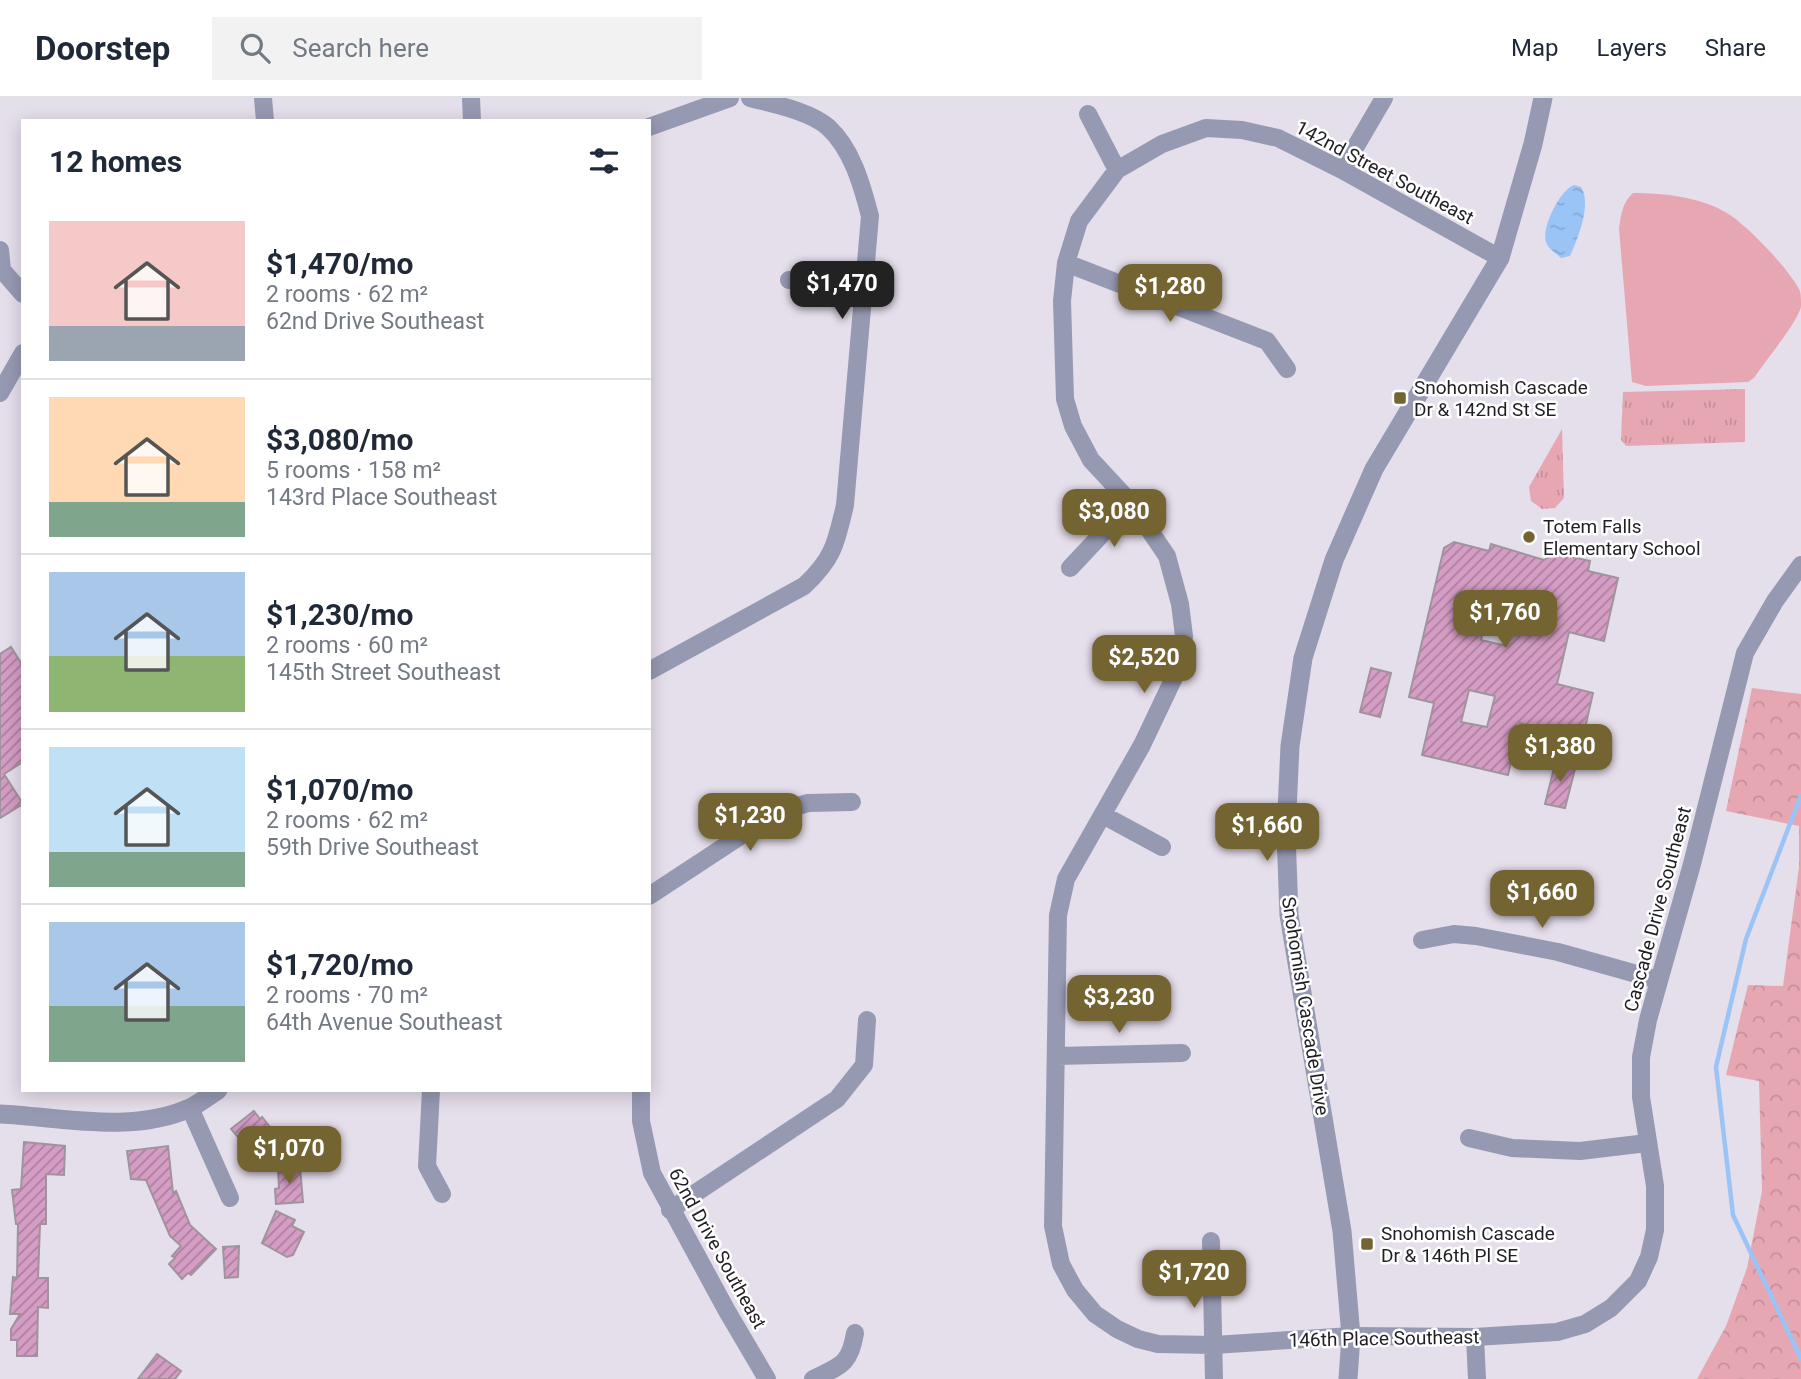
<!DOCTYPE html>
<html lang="en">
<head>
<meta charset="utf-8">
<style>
	:root { --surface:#fff; --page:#f2f2f3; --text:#1f2937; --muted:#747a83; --line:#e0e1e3; --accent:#746432 }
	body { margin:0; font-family:Roboto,sans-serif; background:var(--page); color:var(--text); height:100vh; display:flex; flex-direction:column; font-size:26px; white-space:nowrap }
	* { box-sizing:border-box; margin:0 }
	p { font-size:23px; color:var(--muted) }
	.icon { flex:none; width:38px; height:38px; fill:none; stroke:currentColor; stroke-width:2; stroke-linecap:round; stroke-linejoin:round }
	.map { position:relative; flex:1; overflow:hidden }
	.details { position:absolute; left:21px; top:21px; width:630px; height:973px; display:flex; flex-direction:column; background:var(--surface); border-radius:0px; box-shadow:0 4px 18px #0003 }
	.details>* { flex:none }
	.price { position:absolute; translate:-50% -60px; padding:0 16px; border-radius:14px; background:var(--accent); color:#fff; font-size:23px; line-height:46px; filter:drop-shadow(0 2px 4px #0008) }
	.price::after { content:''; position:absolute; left:50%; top:42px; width:21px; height:16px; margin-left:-10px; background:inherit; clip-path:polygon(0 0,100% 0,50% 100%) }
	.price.active { background:#222; color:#fff }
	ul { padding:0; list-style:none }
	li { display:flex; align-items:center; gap:21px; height:175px; padding:0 28px }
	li+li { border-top:2px solid var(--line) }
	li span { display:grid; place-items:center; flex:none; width:196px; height:140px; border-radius:0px; color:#555 }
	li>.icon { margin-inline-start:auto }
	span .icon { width:84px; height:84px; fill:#fffc; stroke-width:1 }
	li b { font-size:30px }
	h2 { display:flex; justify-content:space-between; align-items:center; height:84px; padding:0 28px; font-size:30px }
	header { display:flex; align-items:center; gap:42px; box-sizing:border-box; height:98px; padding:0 35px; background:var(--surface); border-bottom:2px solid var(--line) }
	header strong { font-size:33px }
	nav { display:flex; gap:38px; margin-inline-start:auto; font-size:24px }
	.search { width:490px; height:63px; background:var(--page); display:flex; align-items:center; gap:18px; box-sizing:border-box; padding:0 24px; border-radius:0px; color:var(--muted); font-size:26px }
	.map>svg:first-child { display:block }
	.grass { fill:url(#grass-tufts) }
	.forest { fill:url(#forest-crowns) }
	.pitch { fill:#e6a7b3 }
	.water { fill:url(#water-ripples) }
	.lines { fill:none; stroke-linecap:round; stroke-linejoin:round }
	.stream { stroke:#9ac4f6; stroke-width:4.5 }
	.building { fill:url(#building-hatch); stroke:#a0949c; stroke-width:2; fill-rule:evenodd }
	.minor { stroke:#9699b2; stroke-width:18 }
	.tertiary { stroke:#9699b2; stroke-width:19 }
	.poi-dot { fill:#746432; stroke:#fff; stroke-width:2.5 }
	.labels { text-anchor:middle; stroke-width:5; stroke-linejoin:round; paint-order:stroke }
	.street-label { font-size:19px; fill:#211f24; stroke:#fff }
	.poi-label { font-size:19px; fill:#211f24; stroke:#fff; text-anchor:start }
</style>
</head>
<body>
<header>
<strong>Doorstep</strong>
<div class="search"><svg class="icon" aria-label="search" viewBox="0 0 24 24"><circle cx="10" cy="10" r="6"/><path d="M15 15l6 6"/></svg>Search here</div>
<nav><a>Map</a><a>Layers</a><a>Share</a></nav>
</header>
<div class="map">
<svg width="1801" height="1281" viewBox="0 0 1801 1281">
	<defs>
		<pattern id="grass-tufts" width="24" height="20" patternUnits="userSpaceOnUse" patternTransform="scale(1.75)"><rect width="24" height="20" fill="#e6a7b3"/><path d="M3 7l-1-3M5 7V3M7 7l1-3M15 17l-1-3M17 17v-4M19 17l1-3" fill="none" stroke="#c58f9a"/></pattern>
		<pattern id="forest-crowns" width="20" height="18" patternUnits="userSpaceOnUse" patternTransform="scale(1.75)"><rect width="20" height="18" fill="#e6a7b3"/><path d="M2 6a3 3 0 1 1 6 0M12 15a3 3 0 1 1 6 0" fill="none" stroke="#c58f9a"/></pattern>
		<pattern id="water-ripples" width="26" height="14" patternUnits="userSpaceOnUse" patternTransform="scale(1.75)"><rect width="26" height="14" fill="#9ac4f6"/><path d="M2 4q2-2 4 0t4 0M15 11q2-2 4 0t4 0" fill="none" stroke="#84a8d3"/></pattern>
		<pattern id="building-hatch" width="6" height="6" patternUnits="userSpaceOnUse" patternTransform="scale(1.75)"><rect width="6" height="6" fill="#d59dc4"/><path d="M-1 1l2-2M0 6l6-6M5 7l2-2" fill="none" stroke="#ac7f9f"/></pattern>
	</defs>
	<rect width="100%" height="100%" fill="#e5deeb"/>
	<path class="grass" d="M1745,291V344L1626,348L1621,342L1623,294Z
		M1562,331L1564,400L1555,410L1542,411L1531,403L1529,389Z"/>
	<path class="forest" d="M1752,590L1801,596V1281H1697L1726,1228L1747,1170L1762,1093L1759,983L1726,977L1748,887L1783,888L1799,769V728L1726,713Z"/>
	<path class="pitch" d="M1633,95C1663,95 1701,99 1727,115C1747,127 1790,172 1800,193C1801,197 1801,204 1801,208C1800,221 1763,266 1754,280L1748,284L1646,288L1632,284L1619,131C1621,117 1622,105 1633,95Z"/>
	<path class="water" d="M1574,87L1581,89C1592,106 1578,140 1570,158L1561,160C1556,155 1548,151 1546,144C1541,130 1560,92 1574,87Z"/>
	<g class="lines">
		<path class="stream" d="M1801,697L1746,841L1716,969L1733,1117L1801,1261"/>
	</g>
	<path class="building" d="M1454,444L1489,453L1491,446L1544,462L1555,455L1590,463L1588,473L1618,480L1604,543L1569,534L1557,586L1593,595L1583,639L1520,625L1508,677L1422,657L1434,605L1409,599L1444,450ZM1489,509L1515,515L1507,548L1481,542ZM1469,592L1495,598L1487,629L1461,624Z
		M11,549L23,568V664L4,676L23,706L0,720V556Z
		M1371,570L1391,575L1380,619L1360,614Z
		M1556,662L1576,667L1565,710L1545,706Z
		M254,1013L260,1021L262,1019L273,1033L271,1035L279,1046L258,1063L231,1031Z
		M24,1044L65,1048L64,1077L46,1076V1126H40L38,1180H48V1210L38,1209L37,1258H17V1242H11V1231L20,1216H10L13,1179L17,1180L18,1126H16L12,1092L21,1091Z
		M168,1048L173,1095L176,1093L190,1127L216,1151L191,1177L188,1175L182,1181L169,1166L175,1160L172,1158L181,1148L170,1138L146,1082L131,1081L127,1053Z
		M300,1069L303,1104L276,1106L275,1091L279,1090L278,1071Z
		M276,1113L295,1122L292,1128L304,1134L293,1157L287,1159L262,1145Z
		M239,1148L238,1179L225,1180L223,1149Z
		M157,1256L181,1273L175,1281H138Z"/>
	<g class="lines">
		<path class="minor" d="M263,0L265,23
			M471,0L472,23
			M1088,16L1117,72
			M649,29L730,0
			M1342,72L1384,0
			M0,152L2,172L23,196
			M1500,160L1342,72L1278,40L1242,32L1206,30L1162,46L1117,72L1079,123L1066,165L1062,203L1065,301L1073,328L1091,362L1131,405L1167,458L1180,506L1184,538L1181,565L1142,647L1066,781L1058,817L1053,1128L1061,1166L1075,1192L1095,1216L1117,1231L1138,1241L1158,1246L1214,1247L1351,1238L1475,1239L1557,1234L1585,1226L1611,1210L1638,1183L1649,1159L1655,1132V1088L1641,999V959L1648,922L1692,766L1745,555L1775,503L1801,467
			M1066,165L1267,243L1287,271
			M789,182L829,186L863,194
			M0,295L23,255
			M1070,470L1131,405
			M649,573L804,488C833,461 836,446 845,407L870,118C862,87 852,51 828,29C810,13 773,6 750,0
			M1103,717L1162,749
			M649,798L777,714L808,705L852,704
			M1422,842L1454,836L1476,838L1558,854L1658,882
			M1057,958L1182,955
			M431,992L427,1068L442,1096
			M641,992V1023L652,1075L727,1213L767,1281
			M190,1010L230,1100
			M1469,1040L1512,1050L1580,1053L1647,1045
			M670,1112L837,1001L864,967L867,922
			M1211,1143L1214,1281
			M1475,1239L1477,1281
			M813,1281C840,1268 850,1267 855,1235"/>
		<path class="tertiary" d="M0,1016C61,1019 132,1036 190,1010C200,1005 209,998 218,992
			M1348,1281L1351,1238L1342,1133L1289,817L1286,735L1290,648L1303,560L1334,462L1374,371L1500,160L1533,46L1543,0"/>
	</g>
	<g class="poi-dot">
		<rect x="1393" y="293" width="14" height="14" rx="3.5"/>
		<circle cx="1529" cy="439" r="7"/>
		<rect x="1360" y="1139" width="14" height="14" rx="3.5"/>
	</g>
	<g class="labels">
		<g class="street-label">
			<text transform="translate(1385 74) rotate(28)" y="7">142nd Street Southeast</text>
			<text transform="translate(1657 811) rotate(-75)" y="7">Cascade Drive Southeast</text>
			<text transform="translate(1306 908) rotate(81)" y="7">Snohomish Cascade Drive</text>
			<text transform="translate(718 1150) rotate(61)" y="7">62nd Drive Southeast</text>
			<text transform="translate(1384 1240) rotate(-1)" y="7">146th Place Southeast</text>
		</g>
		<g class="poi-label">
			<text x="1414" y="296">Snohomish Cascade<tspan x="1414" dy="22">Dr &amp; 142nd St SE</tspan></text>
			<text x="1543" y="435">Totem Falls<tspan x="1543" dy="22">Elementary School</tspan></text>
			<text x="1381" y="1142">Snohomish Cascade<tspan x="1381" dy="22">Dr &amp; 146th Pl SE</tspan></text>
		</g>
	</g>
</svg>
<b class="price active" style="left:842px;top:223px">$1,470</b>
<b class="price" style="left:1170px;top:226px">$1,280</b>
<b class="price" style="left:1114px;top:451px">$3,080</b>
<b class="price" style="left:1505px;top:552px">$1,760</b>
<b class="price" style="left:1144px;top:597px">$2,520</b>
<b class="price" style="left:1560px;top:686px">$1,380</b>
<b class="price" style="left:750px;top:755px">$1,230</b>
<b class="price" style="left:1267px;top:765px">$1,660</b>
<b class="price" style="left:1542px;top:832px">$1,660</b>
<b class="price" style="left:1119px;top:937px">$3,230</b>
<b class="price" style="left:289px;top:1088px">$1,070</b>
<b class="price" style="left:1194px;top:1212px">$1,720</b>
<section class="details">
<h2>12 homes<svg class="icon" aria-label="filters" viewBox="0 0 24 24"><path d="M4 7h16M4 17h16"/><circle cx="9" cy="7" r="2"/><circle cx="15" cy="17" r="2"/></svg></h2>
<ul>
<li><span style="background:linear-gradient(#f6c9c9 75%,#9aa5b1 0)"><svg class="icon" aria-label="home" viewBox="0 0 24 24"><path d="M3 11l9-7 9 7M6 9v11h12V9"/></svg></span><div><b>$1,470/mo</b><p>2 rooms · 62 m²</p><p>62nd Drive Southeast</p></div></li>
<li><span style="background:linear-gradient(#ffd9b3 75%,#7fa58c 0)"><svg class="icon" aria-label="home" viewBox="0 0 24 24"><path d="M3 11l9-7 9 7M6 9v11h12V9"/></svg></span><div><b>$3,080/mo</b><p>5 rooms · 158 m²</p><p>143rd Place Southeast</p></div></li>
<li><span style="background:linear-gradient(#a9c7e8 60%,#8fb573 0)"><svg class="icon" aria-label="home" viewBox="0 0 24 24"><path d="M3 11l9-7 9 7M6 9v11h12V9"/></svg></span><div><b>$1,230/mo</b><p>2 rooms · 60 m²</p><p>145th Street Southeast</p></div></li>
<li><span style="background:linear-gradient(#bfe0f5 75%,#7fa58c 0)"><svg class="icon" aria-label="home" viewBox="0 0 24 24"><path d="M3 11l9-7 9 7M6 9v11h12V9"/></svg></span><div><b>$1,070/mo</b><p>2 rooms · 62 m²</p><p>59th Drive Southeast</p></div></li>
<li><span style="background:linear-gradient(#a9c7e8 60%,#7fa58c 0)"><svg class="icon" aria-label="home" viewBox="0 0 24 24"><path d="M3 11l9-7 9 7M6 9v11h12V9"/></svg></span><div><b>$1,720/mo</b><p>2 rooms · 70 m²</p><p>64th Avenue Southeast</p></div></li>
</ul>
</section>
</div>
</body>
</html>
